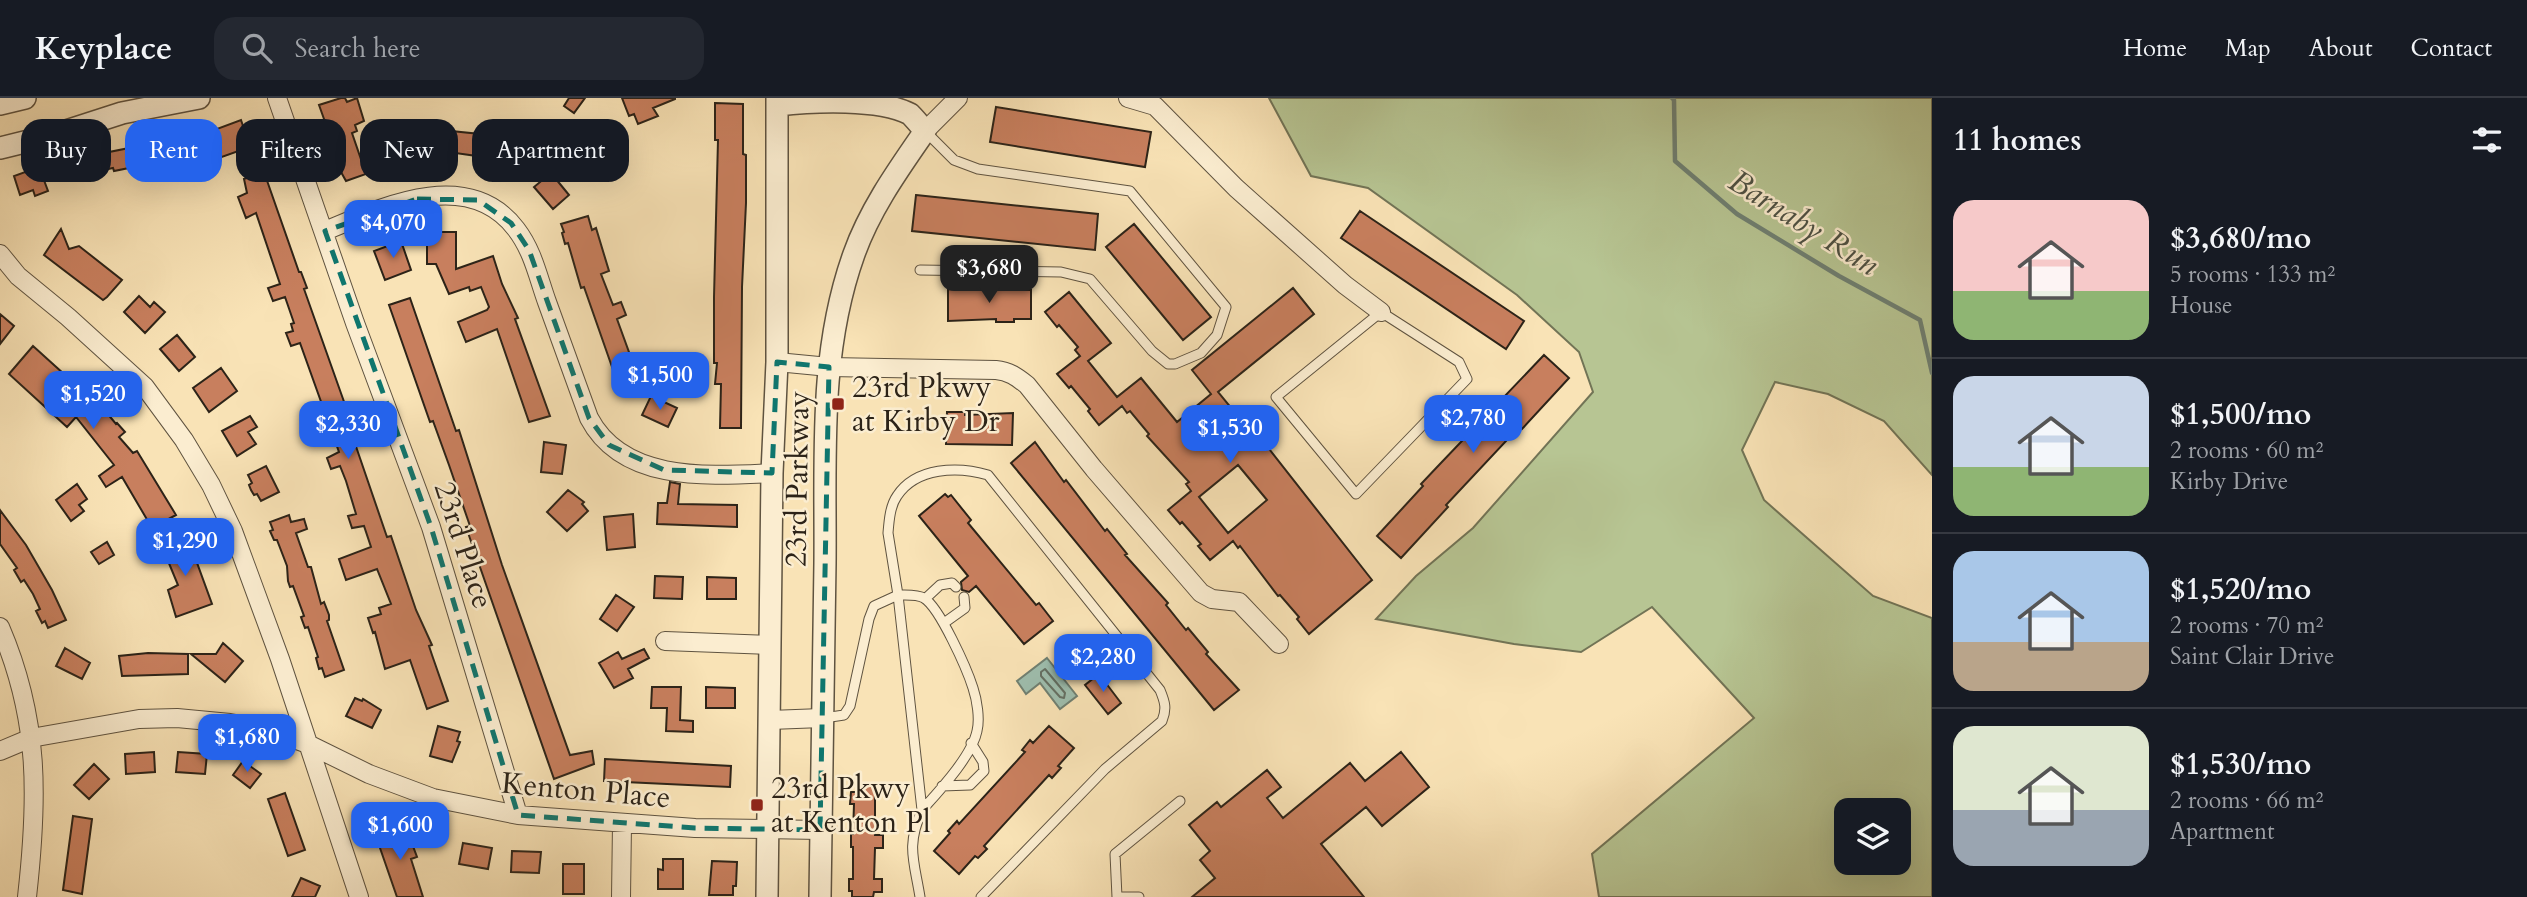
<!DOCTYPE html>
<html lang="en">
<head>
<meta charset="utf-8">
<style>
	:root { --surface:#171b24; --page:#242831; --text:#f1f3f6; --muted:#9ea1a6; --line:#363941; --accent:#2563eb }
	body { margin:0; font-family:Cardo,serif; background:var(--page); color:var(--text); height:100vh; display:flex; flex-direction:column; font-size:26px; white-space:nowrap }
	* { box-sizing:border-box; margin:0 }
	p { font-size:23px; color:var(--muted) }
	.icon { flex:none; width:38px; height:38px; fill:none; stroke:currentColor; stroke-width:2; stroke-linecap:round; stroke-linejoin:round }
	.map { position:relative; flex:1; overflow:hidden }
	.sheet { display:flex; flex-direction:column; background:var(--surface); width:595px }
	.sheet>* { flex:none }
	.banner { position:absolute; left:21px; top:21px; width:665px; height:63px; display:flex; gap:14px }
	.controls { position:absolute; left:1834px; top:700px; display:grid; gap:14px }
	.controls a { display:grid; place-items:center; width:77px; height:77px; border-radius:14px; background:var(--surface); box-shadow:0 7px 28px #0002; font-size:35px }
	.price { position:absolute; translate:-50% -60px; padding:0 16px; border-radius:14px; background:var(--accent); color:#fff; font-size:23px; line-height:46px; filter:drop-shadow(0 2px 4px #0008) }
	.price::after { content:''; position:absolute; left:50%; top:42px; width:21px; height:16px; margin-left:-10px; background:inherit; clip-path:polygon(0 0,100% 0,50% 100%) }
	.price.selected { background:#222; color:#fff }
	ul { padding:0; list-style:none }
	li { display:flex; align-items:center; gap:21px; height:175px; padding:0 21px }
	li+li { border-top:2px solid var(--line) }
	li span { display:grid; place-items:center; flex:none; width:196px; height:140px; border-radius:21px; color:#555 }
	li>.icon { margin-inline-start:auto }
	span .icon { width:84px; height:84px; fill:#fffc; stroke-width:1 }
	li b { font-size:30px }
	h2 { display:flex; justify-content:space-between; align-items:center; height:84px; padding:0 21px; font-size:30px }
	.pill { padding:0 24px; border-radius:21px; background:var(--surface); box-shadow:0 7px 28px #0002; font-size:24px; line-height:63px }
	.pill.selected { background:var(--accent); color:#fff }
	header { display:flex; align-items:center; gap:42px; box-sizing:border-box; height:98px; padding:0 35px; background:var(--surface); border-bottom:2px solid var(--line) }
	header strong { font-size:33px }
	nav { display:flex; gap:38px; margin-inline-start:auto; font-size:24px }
	.search { width:490px; height:63px; background:var(--page); display:flex; align-items:center; gap:18px; box-sizing:border-box; padding:0 24px; border-radius:21px; color:var(--muted); font-size:26px }
	main { display:flex; flex:1; min-height:0 }
	.map>svg:first-child { display:block }
	.green { fill:#b7c593; stroke:#727456; stroke-width:2; fill-rule:evenodd }
	.water { fill:#9ebeae; stroke:#708072; stroke-width:2 }
	.lines { fill:none; stroke-linecap:round; stroke-linejoin:round }
	.shore { stroke:#657063; stroke-width:2 }
	.stream { stroke:#708072; stroke-width:4.5 }
	.building { fill:#c87f5e; stroke:#2c2318; stroke-width:2; fill-rule:evenodd }
	.service-casing { stroke:#5f5340; stroke-width:11 }
	.minor-casing { stroke:#5f5340; stroke-width:20 }
	.tertiary-casing { stroke:#5f5340; stroke-width:24 }
	.service { stroke:#fbedd0; stroke-width:9 }
	.minor { stroke:#fbedd0; stroke-width:18 }
	.tertiary { stroke:#fbedd0; stroke-width:21 }
	.marked { fill:none; stroke:#0f766e; stroke-width:5; stroke-dasharray:14 9; stroke-linejoin:round }
	.poi-dot { fill:#8f2418; stroke:#fbedd0; stroke-width:2.5 }
	.labels { text-anchor:middle; stroke-width:5; stroke-linejoin:round; paint-order:stroke }
	.poi-label { font-size:30px; fill:#2c2318; stroke:#fbedd0; text-anchor:start }
	.street-label { font-size:30px; fill:#2c2318; stroke:#fbedd0 }
	.water-label { font-size:32px; font-style:italic; fill:#4e5245; stroke:#fbedd0 }
</style>
</head>
<body>
<header>
<strong>Keyplace</strong>
<div class="search"><svg class="icon" aria-label="search" viewBox="0 0 24 24"><circle cx="10" cy="10" r="6"/><path d="M15 15l6 6"/></svg>Search here</div>
<nav><a>Home</a><a>Map</a><a>About</a><a>Contact</a></nav>
</header>
<main>
<div class="map">
<svg width="1932" height="799" viewBox="0 0 1932 799">
	<rect width="100%" height="100%" fill="#f9e3b6"/>
	<filter id="stains"><feTurbulence type="fractalNoise" baseFrequency=".00286" numOctaves="4"/><feColorMatrix values="0 0 0 0 .2 0 0 0 0 .09 0 0 0 0 .02 0 0 0 .5 -.17"/></filter>
	<radialGradient id="worn" r=".72"><stop offset=".6" stop-color="#630" stop-opacity="0"/><stop offset="1" stop-color="#630" stop-opacity=".3"/></radialGradient>
	<path class="green" d="M1269,0H1932V377L1884,323L1828,296L1775,284L1742,352L1764,402L1873,498L1932,520V799H1599L1592,756L1754,620L1652,509L1581,554L1514,546L1376,521L1416,478L1473,430L1593,294L1579,254L1517,197L1368,90L1311,78ZM1846,712H1899V765H1846Z"/>
	<path class="water" d="M1047,560L1077,598L1060,611L1040,585L1026,596L1017,583Z"/>
	<g class="lines">
		<path class="shore" d="M1045,571L1065,595L1064,600L1060,599L1041,578V574Z"/>
		<path class="stream" d="M1672,0L1674,2L1675,63L1737,116L1839,178L1920,222L1932,275"/>
	</g>
	<path class="building" d="M341,0H345L347,4L357,0L364,23L355,27L357,33L352,35L366,76L346,83L336,65L339,63L319,7Z
		M569,0H585L574,15L564,8Z
		M622,0H675V1L653,10L658,18L638,26L634,16L629,18Z
		M715,5L743,6V56L746,57V105L742,189L741,330H720L721,286H715L717,265H714V199L718,42H715Z
		M996,9L1151,34L1145,69L990,44Z
		M241,22L250,49L216,61L206,35Z
		M451,33L480,36L477,58L448,54Z
		M427,34L432,55L403,62L398,41Z
		M184,39L188,58L114,73L113,70L66,80L61,61L88,55L89,58Z
		M505,44L531,58L521,77L495,63Z
		M39,69L48,93L35,98L33,92L20,97L14,78Z
		M264,74L299,174H301L307,190L304,191L353,329L350,331L387,439L391,438L416,512L432,547L429,548L432,557L448,603L427,611L410,562L385,571L375,534L373,535L368,520L381,516L379,510L391,506L377,471L346,482L339,461L371,449L364,428L352,430L348,418L356,416L346,383L340,368L331,371L327,360L339,354L300,245L291,248L286,235L293,233L291,226L294,225L285,199L273,203L268,190L280,186L256,115L246,120L238,99L247,95L244,81Z
		M551,75L569,97L553,111L534,89Z
		M916,97L1098,116L1095,152L912,133Z
		M1360,113L1524,223L1506,251L1341,140Z
		M588,118L592,132L596,130L609,173L601,176L613,207L621,204L626,217L617,221L638,279L618,286L584,189L581,190L568,145L565,146L562,135L564,134L561,126Z
		M1134,126L1211,219L1183,242L1106,149Z
		M61,131L69,151L79,148L122,182L107,199L103,202L44,157Z
		M427,134H456V171L493,158L502,186L518,220L515,221L550,318L529,324L497,231L466,244L458,224L487,212L489,209L481,189L470,193L469,189L449,196L436,166H427Z
		M401,143L411,172L385,182L374,153Z
		M1293,190L1314,216L1218,294L1259,344L1262,342L1372,482L1309,536L1297,521L1299,519L1280,497L1278,498L1240,448L1238,450L1233,443L1210,462L1198,448L1201,446L1182,424L1180,426L1168,412L1191,393L1186,386L1189,384L1147,338L1149,336L1130,313L1127,315L1122,308L1099,327L1088,313L1090,311L1071,288L1069,290L1057,276L1080,258L1075,252L1078,249L1059,227L1057,229L1045,214L1069,194L1111,245L1088,263L1117,299L1141,280L1177,324L1211,296L1192,272ZM1238,367L1267,402L1228,435L1199,399Z
		M948,191L1031,192V221H1014V224H996V221L948,223Z
		M139,198L150,209L154,204L165,214L145,235L124,214Z
		M410,200L456,333L459,332L502,467L570,657L592,653L594,666L554,681L466,429L470,428L449,367L433,323L430,324L389,207Z
		M0,216L14,228L0,246Z
		M177,237L195,259L179,273L160,251Z
		M33,248L107,315L116,326L117,325L125,334L119,339L133,355L137,353L176,417L152,430L122,379L106,389L99,378L114,367L76,319L67,329L9,276Z
		M1544,257L1569,280L1522,331L1520,328L1446,407L1448,409L1401,460L1377,438L1423,388L1421,386L1439,367Z
		M221,270L237,293L209,314L193,290Z
		M651,298L677,310L668,329L642,317Z
		M947,314H965V317L1013,315L1012,347L946,346Z
		M250,318L257,329L248,334L256,346L237,358L222,333Z
		M544,344L566,347L562,376L541,374Z
		M1035,344L1064,384L1066,382L1105,433L1107,431L1127,456L1125,457L1168,505L1166,507L1186,532L1188,530L1208,554L1206,556L1239,592L1214,612L1011,365Z
		M266,368L279,394L261,403L257,396L254,397L251,392L249,387L252,385L248,377Z
		M670,384L680,386L678,406L737,407V429L657,426L658,405H667Z
		M77,386L87,401L79,407L84,413L71,423L56,402Z
		M568,392L584,404L582,406L588,413L567,433L547,414Z
		M945,396L948,399L951,397L971,422L968,425L1036,507L1039,505L1053,523L1024,546L976,488L969,494L962,492L961,484L968,478L919,418Z
		M0,412L26,447L52,492L66,522L48,530L45,523L42,525L36,513L40,511L33,496L24,482L21,484L14,472L17,470L0,446Z
		M633,416L635,449L607,452L604,419Z
		M289,417L291,424L304,421L307,431L296,435L308,469H311L321,506L324,504L329,517V522L327,523L344,572L325,579L322,570L319,571L316,560L318,559L308,529L305,530L301,519L304,518L293,488L290,489L288,483L287,468L277,442H274L270,433L273,432L270,424Z
		M183,437L191,455L193,454L212,506L176,519L168,492L178,487L161,446Z
		M107,444L114,457L99,466L91,454Z
		M655,478L683,479L682,501L654,500Z
		M707,479L736,480V501H707Z
		M616,497L634,509L617,533L600,521Z
		M223,545L243,563L225,584L191,556H216Z
		M65,550L90,565L82,581L56,568Z
		M644,551L649,560L628,571L633,580L614,590L599,565L618,554L622,561Z
		M148,555L188,556V576L122,578L119,558Z
		M1099,576L1121,605L1108,616L1085,587Z
		M652,589H681L680,622L693,623V634L666,633L667,610H651Z
		M706,589L735,590V610H706Z
		M355,600L362,603L363,601L381,612L372,630L346,618Z
		M438,628L460,634L457,643L460,644L452,664L430,658Z
		M1049,628L1074,650L1058,668L1061,670L1052,680L1049,677L984,748L987,751L978,760L975,758L959,776L934,753L950,735L948,733L957,723L959,726L1025,654L1022,652L1030,642L1033,645Z
		M154,654L155,674L126,676L125,656Z
		M178,654L207,656L205,676L176,674Z
		M1401,654L1429,689L1382,728L1366,709L1321,746L1364,799H1192L1215,780L1200,762L1210,753L1189,727L1217,704L1221,709L1267,672L1281,689L1267,700L1283,720L1350,665L1365,683Z
		M605,661L731,668L730,689L604,683Z
		M243,663L261,676L250,690L233,677Z
		M94,666L109,681L89,701L74,687Z
		M863,686H875V737H883V750H875L874,781H882V794H874L873,799H852V793H849V781H853V749H851V736H853L854,706H850L851,694H863Z
		M285,695L305,752L288,758L268,701Z
		M73,718L92,721L82,796L63,792Z
		M399,728L402,737L408,735L417,759L411,761L423,799H397L380,750L375,736Z
		M463,745L492,750L488,771L459,766Z
		M512,753L541,754L539,775L511,774Z
		M663,761H683V791H658V771L663,772Z
		M712,763L737,764L736,788H733V797H709Z
		M563,766H584V796H563Z
		M301,780L320,788L315,799H292Z"/>
	<g class="lines">
		<defs>
			<path id="service" d="M920,172L1061,174L1090,181L1152,253L1168,266H1175L1201,255L1217,237L1226,209L1130,93L978,71L954,62L925,33
				M1381,214L1459,264L1467,281L1356,396L1276,299Z
				M925,501L940,487L952,485L956,489
				M944,525L965,510L964,499
				M824,620L844,617L850,608L869,521L874,508L898,497L922,712C906,748 914,762 920,799
				M942,688L970,687L984,673L983,664L971,645
				M922,712C939,693 972,658 977,633C980,621 977,602 973,590C967,571 940,510 924,500C917,496 906,497 898,497L888,435C889,423 890,408 897,398C916,369 958,368 988,377L1160,592C1165,604 1167,611 1162,623L1105,671L981,799
				M1117,799L1115,756L1180,703
				M1122,799H1139"/>
			<path id="minor" d="M277,0L355,225L431,429L518,717
				M1128,0L1155,8L1236,90L1345,187L1381,214
				M925,33L958,0
				M325,133C382,109 468,68 516,131C533,153 538,179 547,204C561,243 575,282 589,320C623,385 709,378 772,375
				M0,156L18,178L68,219L145,289L184,342L211,387L233,433L280,561L359,799
				M777,264L829,269L996,272C1009,273 1017,279 1027,287L1094,371L1201,495L1212,501L1239,504L1279,546
				M0,529C40,622 38,701 27,799
				M665,543L771,547
				M770,622L822,620
				M0,653L31,640L139,621L177,620L230,625L270,632L308,646L369,676L433,700L518,717L695,730L820,732
				M621,799L622,726"/>
			<path id="tertiary" d="M0,6L25,0
				M778,7C814,3 879,0 910,16C915,21 920,27 925,33C898,72 870,111 854,156C818,256 826,361 825,465C823,577 821,688 820,799
				M0,50L57,36L122,15L199,0
				M767,799L772,375L777,264V0"/>
		</defs>
		<use href="#service" class="service-casing"/>
		<use href="#minor" class="minor-casing"/>
		<use href="#tertiary" class="tertiary-casing"/>
		<use href="#service" class="service"/>
		<use href="#minor" class="minor"/>
		<use href="#tertiary" class="tertiary"/>
	</g>
	<path class="marked" d="M417,101L478,102L511,125L529,152L589,320L609,347L664,372L772,375L777,264L829,269L820,732L695,730L518,717L431,429L325,133Z"/>
	<g class="poi-dot">
		<rect x="831" y="299" width="14" height="14" rx="3.5"/>
		<rect x="750" y="700" width="14" height="14" rx="3.5"/>
	</g>
	<g class="labels">
		<g class="poi-label">
			<text x="852" y="299">23rd Pkwy<tspan x="852" dy="34">at Kirby Dr</tspan></text>
			<text x="771" y="700">23rd Pkwy<tspan x="771" dy="34">at Kenton Pl</tspan></text>
		</g>
		<g class="street-label">
			<text transform="translate(797 381) rotate(-89)" y="10">23rd Parkway</text>
			<text transform="translate(464 447) rotate(72)" y="10">23rd Place</text>
			<text transform="translate(586 692) rotate(5)" y="10">Kenton Place</text>
		</g>
		<g class="water-label">
			<text transform="translate(1804 124) rotate(32)" y="11">Barnaby Run</text>
		</g>
	</g>
	<rect width="100%" height="100%" filter="url(#stains)"/>
	<rect width="100%" height="100%" fill="url(#worn)"/>
</svg>
<div class="controls">
<a><svg class="icon" aria-label="layers" viewBox="0 0 24 24"><path d="M12 4l9 5-9 5-9-5zM3 14l9 5 9-5"/></svg></a>
</div>
<b class="price" style="left:393px;top:162px">$4,070</b>
<b class="price selected" style="left:989px;top:207px">$3,680</b>
<b class="price" style="left:660px;top:314px">$1,500</b>
<b class="price" style="left:93px;top:333px">$1,520</b>
<b class="price" style="left:1473px;top:357px">$2,780</b>
<b class="price" style="left:348px;top:363px">$2,330</b>
<b class="price" style="left:1230px;top:367px">$1,530</b>
<b class="price" style="left:185px;top:480px">$1,290</b>
<b class="price" style="left:1103px;top:596px">$2,280</b>
<b class="price" style="left:247px;top:676px">$1,680</b>
<b class="price" style="left:400px;top:764px">$1,600</b>
<div class="banner">
<a class="pill">Buy</a>
<a class="pill selected">Rent</a>
<a class="pill">Filters</a>
<a class="pill">New</a>
<a class="pill">Apartment</a>
</div>
</div>
<section class="sheet">
<h2>11 homes<svg class="icon" aria-label="filters" viewBox="0 0 24 24"><path d="M4 7h16M4 17h16"/><circle cx="9" cy="7" r="2"/><circle cx="15" cy="17" r="2"/></svg></h2>
<ul>
<li><span style="background:linear-gradient(#f6c9c9 65%,#8fb573 0)"><svg class="icon" aria-label="home" viewBox="0 0 24 24"><path d="M3 11l9-7 9 7M6 9v11h12V9"/></svg></span><div><b>$3,680/mo</b><p>5 rooms · 133 m²</p><p>House</p></div></li>
<li><span style="background:linear-gradient(#c9d6e8 65%,#8fb573 0)"><svg class="icon" aria-label="home" viewBox="0 0 24 24"><path d="M3 11l9-7 9 7M6 9v11h12V9"/></svg></span><div><b>$1,500/mo</b><p>2 rooms · 60 m²</p><p>Kirby Drive</p></div></li>
<li><span style="background:linear-gradient(#a9c7e8 65%,#b9a48a 0)"><svg class="icon" aria-label="home" viewBox="0 0 24 24"><path d="M3 11l9-7 9 7M6 9v11h12V9"/></svg></span><div><b>$1,520/mo</b><p>2 rooms · 70 m²</p><p>Saint Clair Drive</p></div></li>
<li><span style="background:linear-gradient(#dfe7d0 60%,#9aa5b1 0)"><svg class="icon" aria-label="home" viewBox="0 0 24 24"><path d="M3 11l9-7 9 7M6 9v11h12V9"/></svg></span><div><b>$1,530/mo</b><p>2 rooms · 66 m²</p><p>Apartment</p></div></li>
</ul>
</section>
</main>
</body>
</html>
